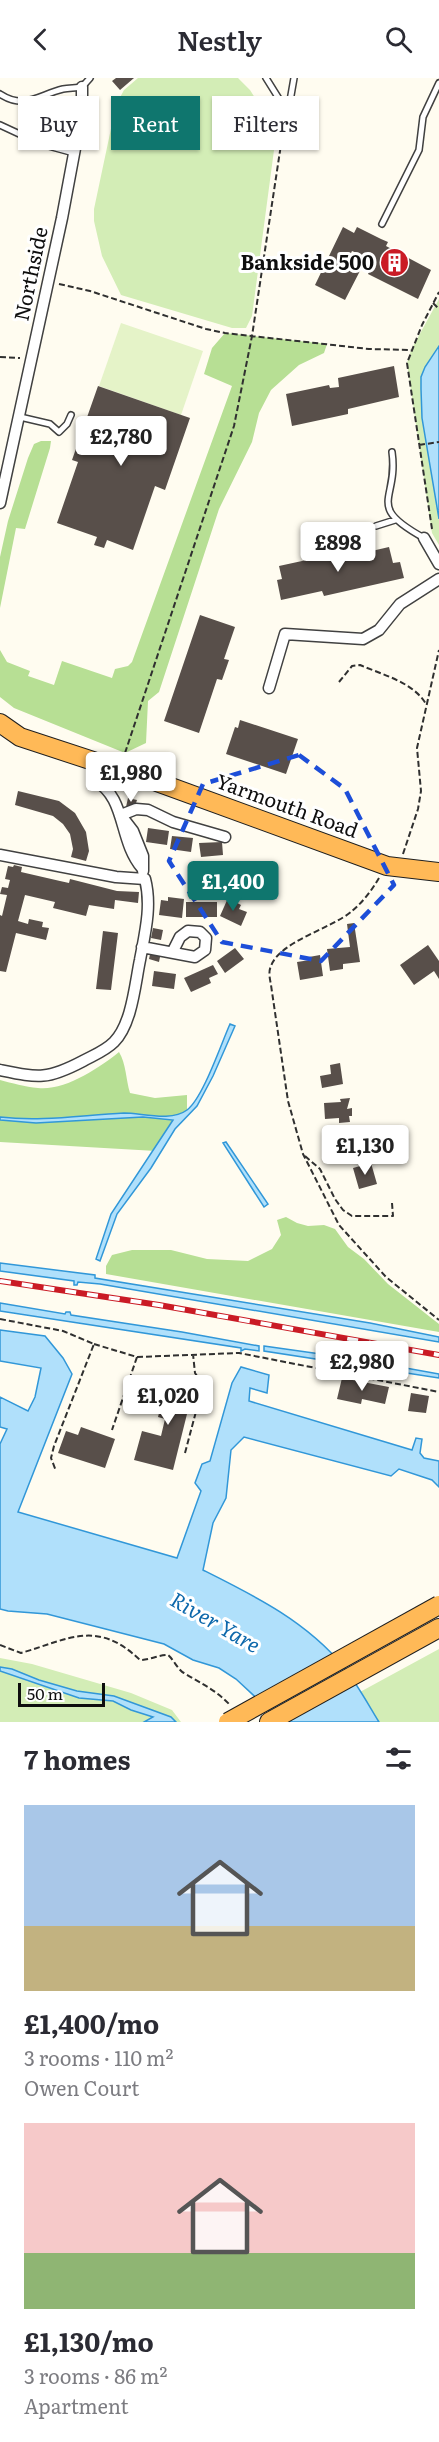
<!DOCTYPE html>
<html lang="en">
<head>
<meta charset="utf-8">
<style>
	:root { --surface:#fff; --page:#f7f7f7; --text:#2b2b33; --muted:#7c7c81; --accent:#0f766e }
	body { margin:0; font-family:Literata,serif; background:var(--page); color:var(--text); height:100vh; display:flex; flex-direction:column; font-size:22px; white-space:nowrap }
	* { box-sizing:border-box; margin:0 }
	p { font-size:20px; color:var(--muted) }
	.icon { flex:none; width:33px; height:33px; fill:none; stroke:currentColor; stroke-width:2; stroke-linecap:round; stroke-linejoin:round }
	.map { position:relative; height:1644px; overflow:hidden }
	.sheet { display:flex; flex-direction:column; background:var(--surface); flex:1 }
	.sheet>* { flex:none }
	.banner { position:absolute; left:18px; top:18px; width:404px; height:54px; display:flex; gap:12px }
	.scale { position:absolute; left:18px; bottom:15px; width:87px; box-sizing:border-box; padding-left:6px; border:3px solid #0e0e0e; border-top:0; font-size:16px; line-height:21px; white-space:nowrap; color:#0e0e0e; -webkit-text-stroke:4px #fff; paint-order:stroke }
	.price { position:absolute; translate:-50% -51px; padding:0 14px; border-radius:6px; background:#fff; color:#222; font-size:20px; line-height:39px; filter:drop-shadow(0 2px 3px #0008) }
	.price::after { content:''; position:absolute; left:50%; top:36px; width:18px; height:14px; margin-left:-9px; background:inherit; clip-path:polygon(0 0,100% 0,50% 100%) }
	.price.current { background:var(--accent); color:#fff }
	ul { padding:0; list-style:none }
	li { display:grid; align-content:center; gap:12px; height:318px; padding:0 24px }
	li span { display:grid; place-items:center; height:186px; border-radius:0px; color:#555 }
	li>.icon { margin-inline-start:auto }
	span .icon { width:108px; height:108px; fill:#fffc; stroke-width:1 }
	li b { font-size:26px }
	h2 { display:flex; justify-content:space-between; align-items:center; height:72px; padding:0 24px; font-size:26px }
	.pill { padding:0 21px; border-radius:0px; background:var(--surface); box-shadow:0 2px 4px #0004; font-size:21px; line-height:54px }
	.pill.current { background:var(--accent); color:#fff }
	header { display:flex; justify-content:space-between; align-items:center; height:78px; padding:0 24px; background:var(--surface); font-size:27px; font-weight:600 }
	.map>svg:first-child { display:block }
	.green { fill:#d3edb6 }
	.forest { fill:#b7df94 }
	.pitch { fill:#e5f3c8 }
	.water { fill:#b0e0fb; stroke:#3197d8; stroke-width:1.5 }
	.building { fill:#584f4a }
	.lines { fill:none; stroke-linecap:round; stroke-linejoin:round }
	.service-casing { stroke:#414141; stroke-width:8 }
	.minor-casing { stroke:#414141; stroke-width:13 }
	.trunk-casing { stroke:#1f1f1f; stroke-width:20 }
	.path { stroke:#303030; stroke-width:2; stroke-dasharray:6 3; stroke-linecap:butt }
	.service { stroke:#fff; stroke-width:5 }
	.minor { stroke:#fff; stroke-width:10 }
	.trunk { stroke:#ffb957; stroke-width:18 }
	.rail-casing { stroke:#ca1b25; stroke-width:6 }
	.rail { stroke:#fff; stroke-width:4; stroke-dasharray:11; stroke-linecap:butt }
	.trunk-bridge-casing { stroke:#1f1f1f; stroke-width:20; stroke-linecap:butt }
	.path-bridge { stroke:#303030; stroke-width:2; stroke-dasharray:6 3; stroke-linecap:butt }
	.trunk-bridge { stroke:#ffb957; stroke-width:18 }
	.marked { fill:none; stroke:#1d4ed8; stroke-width:4.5; stroke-dasharray:12 8; stroke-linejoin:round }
	.labels { text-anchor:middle; stroke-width:6; stroke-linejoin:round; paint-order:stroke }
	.poi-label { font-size:20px; font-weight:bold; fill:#0e0e0e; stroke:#fff; text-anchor:end }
	.street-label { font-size:20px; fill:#0e0e0e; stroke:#fff }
	.water-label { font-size:21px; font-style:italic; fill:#0d68ab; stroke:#fff }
</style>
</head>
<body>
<header><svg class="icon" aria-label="back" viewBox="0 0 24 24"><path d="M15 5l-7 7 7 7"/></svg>Nestly<svg class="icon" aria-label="search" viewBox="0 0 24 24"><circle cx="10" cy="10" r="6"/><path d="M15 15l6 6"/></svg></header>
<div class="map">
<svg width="439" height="1644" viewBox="0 0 439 1644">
	<rect width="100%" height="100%" fill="#fffcf0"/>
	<path class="green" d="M138,0H238L250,12L262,31L274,72L252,238L246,250H232L121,217L102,178L94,143V131L116,27L124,12Z
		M439,221V467L432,455L407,285L411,272Z
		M439,1571V1644H379L360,1614Z
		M0,1580L32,1586L131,1615L172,1632L181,1644H0Z"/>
	<path class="forest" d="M225,255L327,266L324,275L299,287L271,312L259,335L252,364L219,431L159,614L148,623L146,665L125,675L14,630L0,619V572L7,584L30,593L28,598L54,607L62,583L112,600L115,591L128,588L132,584L232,308L204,296L212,270Z
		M41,363H51L50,370L25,451L16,450L0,530V479L8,443L28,380L34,366Z
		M119,974C126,985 126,1002 130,1015L155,1020L187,1017V1035L156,1073L0,1064V1002C12,1005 25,1009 38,1010C65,1013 99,990 119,974Z
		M286,1139L297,1145L308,1148L324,1147L335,1151L348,1169L364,1181L388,1206L439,1246V1254L106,1196V1188L112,1177L132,1172H171L207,1181L248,1183L272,1171L281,1157L277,1142Z"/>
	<path class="pitch" d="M121,245L203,273L181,337L99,308Z"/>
	<path class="water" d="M439,268V441L422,340L421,311V299L425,289Z
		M230,946L235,948L213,998L197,1028L175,1051L151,1090L117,1136L100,1183L96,1181L111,1136L173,1042L143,1039L36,1045L0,1042V1039C42,1044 82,1037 124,1035C142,1035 171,1044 187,1032C203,1020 221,966 230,946Z
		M226,1064L268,1126L264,1129L223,1065Z
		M0,1185L95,1197V1200L370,1245L439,1259V1264L100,1206L78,1204L77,1207H74V1203L0,1193Z
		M0,1225L65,1236L66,1234H70L71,1237L182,1254L259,1268V1273L245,1271L241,1273V1270L0,1233Z
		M0,1252L45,1258L63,1280L72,1296L18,1434L177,1480L201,1413L195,1405L202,1386L210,1383L232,1305L241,1289L269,1297L267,1315L250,1310L249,1323L412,1372L416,1360L422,1361L420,1375L424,1380L439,1383V1409L432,1402L399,1391L391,1398L244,1359L231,1372L226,1420L213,1445L203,1492C255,1518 306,1543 344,1589C357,1606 368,1626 379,1644H279L265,1628L236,1601L219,1590L193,1582L164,1566L47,1536L8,1533L0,1531V1366L7,1351L0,1349V1319L28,1333L35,1319L41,1290L0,1283Z
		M264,1268L356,1281L439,1296V1300L264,1273Z
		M0,1589L12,1591L39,1602L77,1613L114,1618L171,1639L176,1644H144L153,1639L131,1632L113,1623L79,1620L0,1593Z"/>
	<path class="building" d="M116,0H134L120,12L112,3Z
		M343,149L354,155L357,149L381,161L388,164L386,168L431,192L418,221L368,196L374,182L352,173L348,182L362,189L345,222L315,207Z
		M394,288L399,319L348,331V336L292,348L286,316L329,307L330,310L339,309L338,300Z
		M98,308L190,340L165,412L155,408L133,472L107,462L104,470L94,467L97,459L57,445L78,384L72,382Z
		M389,469L393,485L400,484L404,500L324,518L322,513L281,522L277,502L282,501L279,488L348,473L350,478Z
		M200,537L235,549L224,581L229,582L222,602L217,601L199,655L164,643Z
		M240,642L298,661L286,696L226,676L235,649L238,650Z
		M18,713L59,723L75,735L86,754L89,773L86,783L71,779L73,771L70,756L63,746L53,738L15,727Z
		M128,720L137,722L134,731L126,729Z
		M148,750L169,753L167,767L146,764Z
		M172,758L193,760L191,774L170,771Z
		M222,764L223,777L201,779L199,765Z
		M14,787L22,789L21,794L60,803L69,805L70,801L117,813L139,814L138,825L115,822L114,831L89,827L86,838L53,830L55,824L25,817L18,843L28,846L29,841L43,844L42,849L49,850L46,862L16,855L6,894L0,893V837L2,838L7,817L0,816L2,809L8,810L10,802L5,801L8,788L13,789Z
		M189,787L199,788L198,798H188Z
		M168,819L184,821L182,840L159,837L161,822L168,823Z
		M228,820L241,827L239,831L247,834L241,848L220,838Z
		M186,824H217V839H186Z
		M354,845L360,884L343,886V891L330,893L327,871L350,869L347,846Z
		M153,850L163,852L161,862L151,860Z
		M103,853L118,855L111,912L96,911Z
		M428,867L439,883V901L434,893L414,907L400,887Z
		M235,870L244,881L225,895L217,883Z
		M151,872L161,874L159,884L149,881Z
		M320,877L323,898L300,902L297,884L310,882L309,879Z
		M213,887L218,896L209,900L211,905L191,914L184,900Z
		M154,893L176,896L174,911L152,908Z
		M340,985L343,1006L322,1010L320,998L331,996L330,987Z
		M350,1020L347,1031L352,1030V1038H349L350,1044L339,1045V1040L325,1041L324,1025L341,1024L340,1021Z
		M371,1085L377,1106L359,1111L353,1090Z
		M169,1297L195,1304L173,1392L134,1382L142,1353L161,1358L165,1341L158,1339Z
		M342,1300L389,1309L385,1326L362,1321L361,1326L337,1321Z
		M411,1315L429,1318L426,1335L408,1333Z
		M81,1349L115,1361L105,1390L58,1375L66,1353L78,1357Z"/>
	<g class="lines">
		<defs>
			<path id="service" d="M266,0L286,32L290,23L294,0
				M0,16C25,32 38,17 63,11C69,10 76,10 82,9L90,0
				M0,47L41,66L74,75
				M382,146L419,72L423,39L439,5
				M20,339L50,346L59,354L67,346L71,337
				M392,374C399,423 364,427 424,460
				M376,448L395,442"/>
			<path id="minor" d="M0,425L62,140L82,33V9
				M424,460L439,486
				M269,610L285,556L363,561L379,552L400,526L439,501
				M94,702C127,719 118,762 142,790
				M121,737L136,731L148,732L173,744L225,759
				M123,740L133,753L143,778V793
				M0,777L116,799L145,801C152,828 145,855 140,882C135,906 132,946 114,964C105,973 94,977 83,983C47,1002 39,1000 0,992
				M142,869L195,879L205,872L206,860L200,854L188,853L180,859L173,873"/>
			<path id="trunk" d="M0,645L20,659L157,704L387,788L439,794
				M269,1644L439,1550"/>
		</defs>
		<use href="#service" class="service-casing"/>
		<use href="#minor" class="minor-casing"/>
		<use href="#trunk" class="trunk-casing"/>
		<path class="path" d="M59,206L90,213L206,251L225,255L369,271L411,272
			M433,225L439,231
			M0,279L20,280
			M419,367L439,364
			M432,451L407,285L422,247L439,214
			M339,604L352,588L360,587C383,597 413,604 426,626
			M125,675L234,348L252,258L285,40
			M403,776L418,731L421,713L417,670L439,572
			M379,800C372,812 363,824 352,833C333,850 280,863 271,888C268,894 270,901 271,907L288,1023L303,1076L339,1147L386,1199L439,1242
			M305,1078L320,1091L335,1121L343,1132L352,1138H393L392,1125
			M0,1241L63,1253L94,1266L54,1368L51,1380L56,1393
			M94,1266L137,1279L112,1352
			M137,1279L239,1275L439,1314
			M185,1375L203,1307L195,1295L193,1276
			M0,1567L21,1575C69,1561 97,1541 140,1582C150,1582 158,1577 168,1577C174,1582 178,1592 184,1595C200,1605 216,1612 229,1626"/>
		<use href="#service" class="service"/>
		<use href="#minor" class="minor"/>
		<use href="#trunk" class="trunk"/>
		<defs>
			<path id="rail" d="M0,1203L159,1227L439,1277"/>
		</defs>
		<use href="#rail" class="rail-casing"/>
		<use href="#rail" class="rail"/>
		<defs>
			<path id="trunk-bridge" d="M228,1644L439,1527"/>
		</defs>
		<use href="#trunk-bridge" class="trunk-bridge-casing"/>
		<path class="path-bridge" d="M113,708L125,675"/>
		<use href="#trunk-bridge" class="trunk-bridge"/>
	</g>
	<path class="marked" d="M299,677L345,711L394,807L321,883L222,864L169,783L203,706Z"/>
	<defs>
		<symbol id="building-disc" viewBox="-11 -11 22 22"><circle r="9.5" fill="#ca1b25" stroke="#fff"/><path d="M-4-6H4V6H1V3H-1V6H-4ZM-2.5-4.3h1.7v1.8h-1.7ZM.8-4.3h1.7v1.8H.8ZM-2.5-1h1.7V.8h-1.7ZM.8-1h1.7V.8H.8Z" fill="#fff"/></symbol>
	</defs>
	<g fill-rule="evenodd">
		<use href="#building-disc" x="378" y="168" width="33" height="33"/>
	</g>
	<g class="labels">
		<g class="poi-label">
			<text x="374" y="192">Bankside 500</text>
		</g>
		<g class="street-label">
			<text transform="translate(31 196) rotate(-78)" y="7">Northside</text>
			<text transform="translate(287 728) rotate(20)" y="7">Yarmouth Road</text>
		</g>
		<g class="water-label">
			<text transform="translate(215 1545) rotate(30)" y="7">River Yare</text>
		</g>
	</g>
</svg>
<div class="scale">50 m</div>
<b class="price" style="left:121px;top:389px">£2,780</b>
<b class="price" style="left:338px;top:495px">£898</b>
<b class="price" style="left:131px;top:725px">£1,980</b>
<b class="price current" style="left:233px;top:834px">£1,400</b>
<b class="price" style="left:365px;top:1098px">£1,130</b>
<b class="price" style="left:362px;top:1314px">£2,980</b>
<b class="price" style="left:168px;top:1348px">£1,020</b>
<div class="banner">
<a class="pill">Buy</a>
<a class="pill current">Rent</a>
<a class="pill">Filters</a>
</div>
</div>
<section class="sheet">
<h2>7 homes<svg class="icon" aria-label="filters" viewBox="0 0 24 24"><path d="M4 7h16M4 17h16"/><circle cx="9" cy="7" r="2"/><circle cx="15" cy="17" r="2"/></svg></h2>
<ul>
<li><span style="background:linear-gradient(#a9c7e8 65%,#c2b280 0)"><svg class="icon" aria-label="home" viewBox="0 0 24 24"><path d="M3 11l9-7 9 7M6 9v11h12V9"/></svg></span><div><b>£1,400/mo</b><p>3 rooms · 110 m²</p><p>Owen Court</p></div></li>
<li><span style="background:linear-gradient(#f6c9c9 70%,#8fb573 0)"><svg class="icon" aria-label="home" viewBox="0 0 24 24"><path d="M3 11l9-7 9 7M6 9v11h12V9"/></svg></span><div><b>£1,130/mo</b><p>3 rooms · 86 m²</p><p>Apartment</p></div></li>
</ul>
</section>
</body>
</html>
